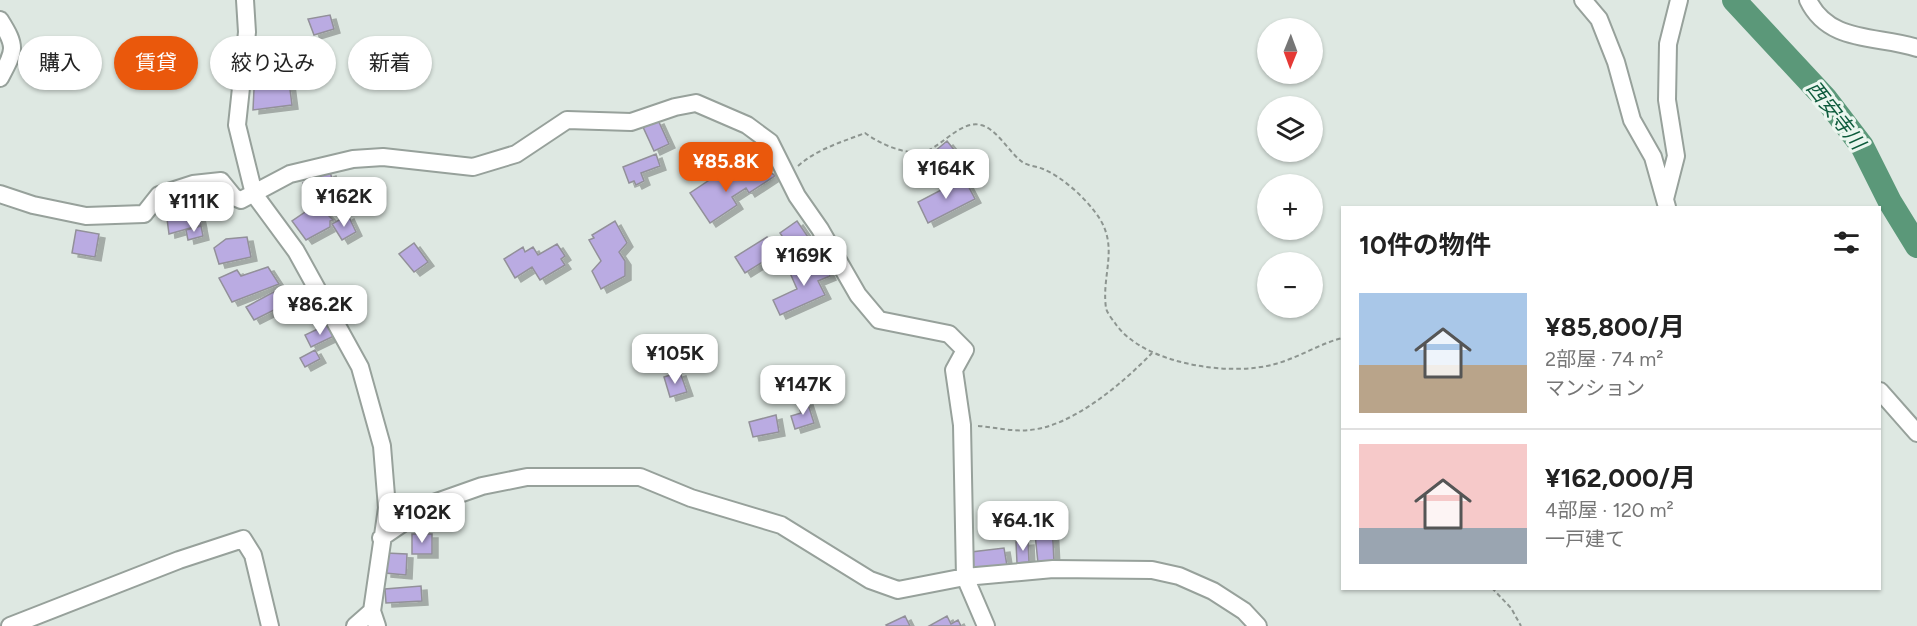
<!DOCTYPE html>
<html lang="ja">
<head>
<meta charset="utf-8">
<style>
	:root { --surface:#fff; --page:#f2f2f2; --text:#222; --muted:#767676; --line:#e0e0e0; --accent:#ea580c }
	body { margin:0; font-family:Figtree,"Noto Sans JP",sans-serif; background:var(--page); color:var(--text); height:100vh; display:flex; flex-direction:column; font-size:22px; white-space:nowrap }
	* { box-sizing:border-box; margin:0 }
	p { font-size:20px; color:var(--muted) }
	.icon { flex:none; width:33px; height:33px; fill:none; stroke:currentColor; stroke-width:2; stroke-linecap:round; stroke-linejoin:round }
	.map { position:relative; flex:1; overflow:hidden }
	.side { position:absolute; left:1341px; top:206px; width:540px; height:384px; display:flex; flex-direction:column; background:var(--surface); border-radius:0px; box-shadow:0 2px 4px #0004 }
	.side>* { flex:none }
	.top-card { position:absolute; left:18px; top:36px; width:570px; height:54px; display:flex; gap:12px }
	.needle { width:39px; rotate:181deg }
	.controls { position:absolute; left:1257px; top:18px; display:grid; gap:12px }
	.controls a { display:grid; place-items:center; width:66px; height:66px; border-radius:50%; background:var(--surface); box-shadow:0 2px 4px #0004; font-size:30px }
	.price { position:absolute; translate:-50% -51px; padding:0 14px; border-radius:12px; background:#fff; color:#222; font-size:20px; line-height:39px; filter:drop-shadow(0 2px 3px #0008) }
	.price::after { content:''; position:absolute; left:50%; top:36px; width:18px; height:14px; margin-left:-9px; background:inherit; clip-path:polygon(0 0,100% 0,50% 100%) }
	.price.current { background:var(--accent); color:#fff }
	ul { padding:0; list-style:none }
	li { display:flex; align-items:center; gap:18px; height:150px; padding:0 18px }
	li+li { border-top:2px solid var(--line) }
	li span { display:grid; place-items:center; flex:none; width:168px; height:120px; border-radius:0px; color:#555 }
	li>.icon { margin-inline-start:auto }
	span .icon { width:72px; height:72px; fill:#fffc; stroke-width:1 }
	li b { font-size:26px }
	h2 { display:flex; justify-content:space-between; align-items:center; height:72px; padding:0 18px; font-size:26px }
	.chip { padding:0 21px; border-radius:27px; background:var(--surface); box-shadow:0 2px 4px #0004; font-size:21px; line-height:54px }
	.chip.current { background:var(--accent); color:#fff }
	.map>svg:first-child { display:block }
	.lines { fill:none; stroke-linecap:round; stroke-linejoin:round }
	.river { stroke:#5b9879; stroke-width:24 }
	.building { fill:#baabe2; stroke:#929099; stroke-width:1.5; filter:url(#shadow) }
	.minor-casing { stroke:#97a19b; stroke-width:20 }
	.path { stroke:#8d9590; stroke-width:2; stroke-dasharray:4.5 3; stroke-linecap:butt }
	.minor { stroke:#fff; stroke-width:16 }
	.labels { text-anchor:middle; stroke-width:6; stroke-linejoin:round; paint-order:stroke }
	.water-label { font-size:20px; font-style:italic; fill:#0d5b3c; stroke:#ebf6ef }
</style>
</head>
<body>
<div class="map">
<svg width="1917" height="626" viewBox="0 0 1917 626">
	<defs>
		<filter id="shadow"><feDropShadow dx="6" dy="4" stdDeviation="0" flood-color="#0004"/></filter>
	</defs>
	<rect width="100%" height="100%" fill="#dee8e2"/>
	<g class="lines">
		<path class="river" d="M1734,0L1826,99L1862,146L1890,202L1917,246"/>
	</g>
	<path class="building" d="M330,15L334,29L314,35L308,19Z
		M296,45L293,51L297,79L275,82L272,50Z
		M289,82L292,105L253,110L254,89Z
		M658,120L669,144L654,151L643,127Z
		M947,141L959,156L929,180L917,166Z
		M729,143L737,154L713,172L705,161Z
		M656,154L660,166L641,173L644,181L636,185L634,181L629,183L623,167Z
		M751,169L757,178L768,170L775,176L749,193L746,188L732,197L737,205L710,223L690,193L720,173L727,184Z
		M330,172L334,185L310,197L303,183Z
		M964,178L975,199L928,223L918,202Z
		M339,189L347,206L333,212L324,196Z
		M317,204L333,220L330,221V227L306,240L292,221Z
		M197,206L201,225L169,234L166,211Z
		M348,215L356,232L342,240L332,224Z
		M615,221L627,243L619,252L625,261V276L601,289L592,271L601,261L589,240L594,238L592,235Z
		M797,221L808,237L790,248L780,233Z
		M201,226L203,236L188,240L186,230Z
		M76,230L99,234L95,257L72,253Z
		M247,237L251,257L219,264L214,248L226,239Z
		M767,237L777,253L745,273L735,257Z
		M414,243L428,262L414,272L399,254Z
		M557,244L565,256L561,259L565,265L540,280L532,267L515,278L504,259L523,247L525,252L533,247L538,255Z
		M822,259L830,276L818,281L825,295L780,315L773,300L797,289L790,273Z
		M268,267L279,284L232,302L219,278L237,270L241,276Z
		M283,287L290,302L254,320L246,307Z
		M328,324L334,336L311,347L305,335Z
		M315,350L320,359L305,367L300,358Z
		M680,372L687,392L670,397L664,377Z
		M807,401L814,423L795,429L791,416L801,413L798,403Z
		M776,415L779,432L753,437L749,422Z
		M1052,523L1054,562L1038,563L1034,524Z
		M412,534H432V554H412Z
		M1028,541L1029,562L1017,563L1016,542Z
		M1004,548L1007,566L971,571V552Z
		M386,553L407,554L406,575L385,573Z
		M421,586L422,601L386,603L385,589Z
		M905,616L910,626H887L886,625Z
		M947,616L951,624L958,620L961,626H929Z"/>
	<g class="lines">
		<defs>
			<path id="minor" d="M245,0L247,32L237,125L254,194L296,251L360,367L382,446L387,508L372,611L377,626
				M1583,0L1599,19L1616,62L1632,120L1653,157L1667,207
				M1808,0C1829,44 1878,35 1917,48
				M0,20C17,47 15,50 0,78
				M0,194L33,205L86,216L144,214L159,195L193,184L221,181L234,197L241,200L290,174L353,159L383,157L473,167L516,154L567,120L631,122L675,107L696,103L747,125L770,142L797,196L820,229L858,295L879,320L949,334L965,350L954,370L962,425L965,577L986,626
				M1665,199L1676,156L1667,100L1668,44L1679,0
				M1880,391L1917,433
				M381,538L431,504L482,486L527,477H640L691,498L781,525L870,580L898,590L965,577L1053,569L1152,570L1179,576L1213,591L1244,611L1258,626
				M10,626L179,560L243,539L253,555L270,626
				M355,626L372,611"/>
		</defs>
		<use href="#minor" class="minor-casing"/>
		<path class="path" d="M798,166C817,149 842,142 865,133C880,144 910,158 929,150C944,143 963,120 981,125C997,129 1009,152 1021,161C1027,166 1036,166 1043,169C1062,177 1082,195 1095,212C1121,245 1101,273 1106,308C1107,313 1112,319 1115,323C1142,364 1230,377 1275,364C1298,358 1319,344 1342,338
			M978,426C994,427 1013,432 1029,430C1072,427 1123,383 1152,353
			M1492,588L1511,608L1521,626"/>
		<use href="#minor" class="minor"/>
	</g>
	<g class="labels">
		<g class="water-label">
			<text transform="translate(1836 115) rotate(52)" y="7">西安寺川</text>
		</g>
	</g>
</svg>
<div class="controls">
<a><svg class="needle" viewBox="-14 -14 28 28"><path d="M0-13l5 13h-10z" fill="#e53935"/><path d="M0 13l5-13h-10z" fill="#767676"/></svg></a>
<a><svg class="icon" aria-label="layers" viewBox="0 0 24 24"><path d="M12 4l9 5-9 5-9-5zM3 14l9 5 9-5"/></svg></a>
<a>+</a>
<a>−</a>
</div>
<b class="price current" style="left:726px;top:193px">¥85.8K</b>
<b class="price" style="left:946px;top:200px">¥164K</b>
<b class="price" style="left:344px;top:228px">¥162K</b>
<b class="price" style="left:194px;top:233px">¥111K</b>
<b class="price" style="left:804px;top:287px">¥169K</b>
<b class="price" style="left:320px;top:336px">¥86.2K</b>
<b class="price" style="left:675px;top:385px">¥105K</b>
<b class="price" style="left:803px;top:416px">¥147K</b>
<b class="price" style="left:422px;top:544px">¥102K</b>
<b class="price" style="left:1023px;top:552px">¥64.1K</b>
<div class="top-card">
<a class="chip">購入</a>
<a class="chip current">賃貸</a>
<a class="chip">絞り込み</a>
<a class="chip">新着</a>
</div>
<section class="side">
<h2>10件の物件<svg class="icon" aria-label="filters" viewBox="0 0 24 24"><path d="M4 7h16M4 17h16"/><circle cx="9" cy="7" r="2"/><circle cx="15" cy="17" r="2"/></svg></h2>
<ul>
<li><span style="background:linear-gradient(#a9c7e8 60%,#b9a48a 0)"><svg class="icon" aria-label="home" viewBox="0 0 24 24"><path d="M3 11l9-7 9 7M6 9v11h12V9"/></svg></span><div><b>¥85,800/月</b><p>2部屋 · 74 m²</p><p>マンション</p></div></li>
<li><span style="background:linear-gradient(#f6c9c9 70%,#9aa5b1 0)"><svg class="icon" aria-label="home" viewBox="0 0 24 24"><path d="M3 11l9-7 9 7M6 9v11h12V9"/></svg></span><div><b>¥162,000/月</b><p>4部屋 · 120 m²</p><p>一戸建て</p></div></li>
</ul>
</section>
</div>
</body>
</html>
